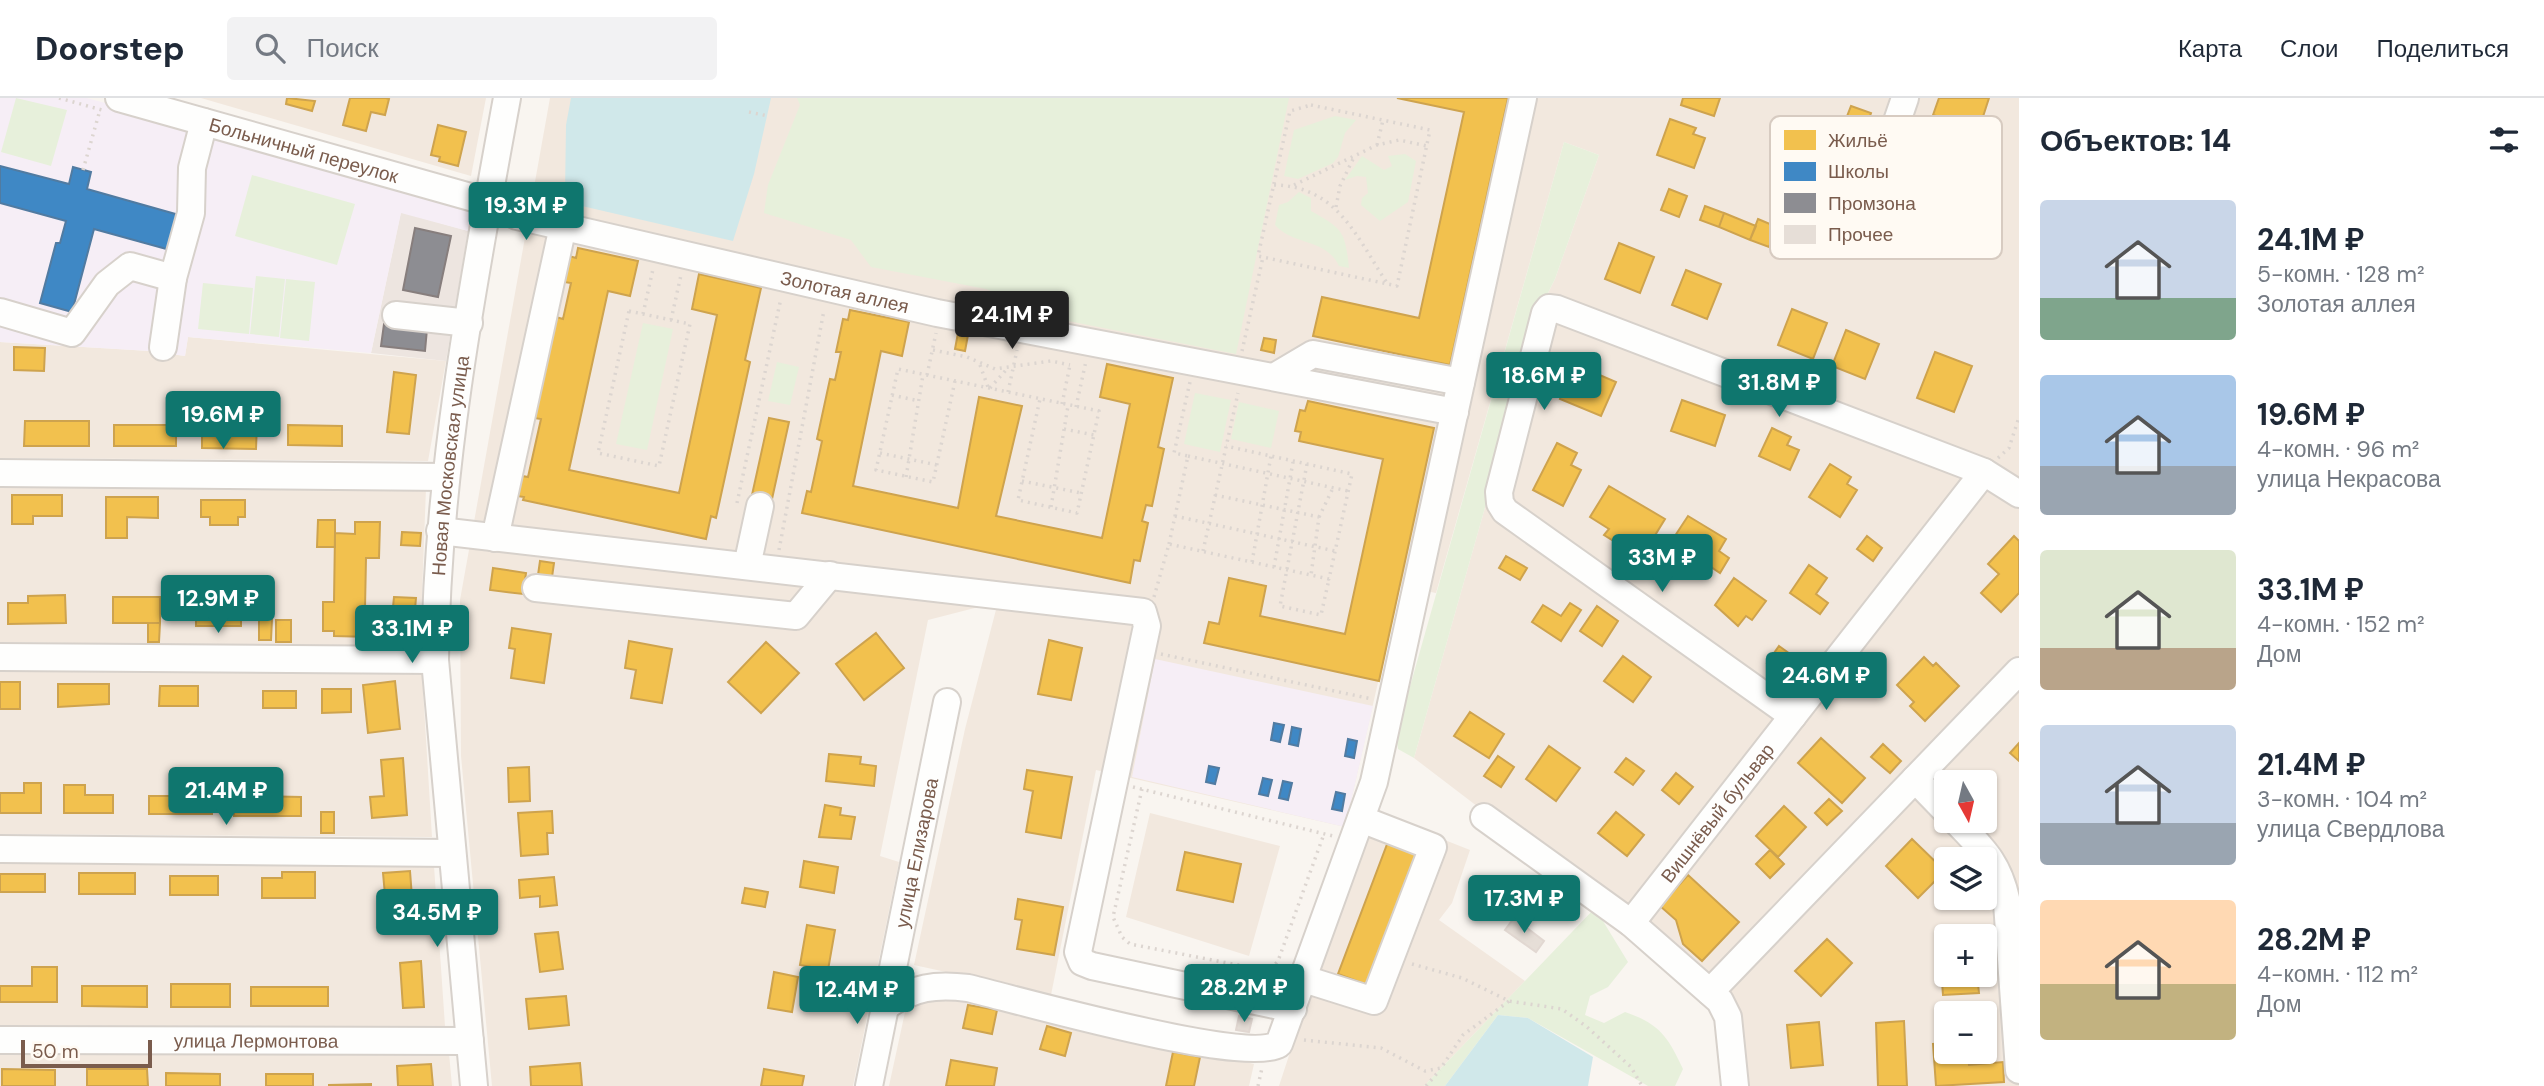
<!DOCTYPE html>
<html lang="ru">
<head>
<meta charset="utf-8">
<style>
	:root { --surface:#fff; --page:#f2f2f3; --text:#1f2937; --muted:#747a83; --line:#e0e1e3; --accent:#0f766e }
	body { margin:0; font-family:"DM Sans",sans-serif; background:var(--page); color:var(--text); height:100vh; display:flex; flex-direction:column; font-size:26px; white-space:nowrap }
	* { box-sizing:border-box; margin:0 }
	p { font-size:23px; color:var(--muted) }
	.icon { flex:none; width:38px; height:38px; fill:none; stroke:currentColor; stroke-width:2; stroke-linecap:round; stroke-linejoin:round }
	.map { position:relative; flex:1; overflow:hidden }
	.side { display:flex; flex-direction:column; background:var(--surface); width:525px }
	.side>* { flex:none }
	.needle { width:46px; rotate:172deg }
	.fabs { position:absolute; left:1934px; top:672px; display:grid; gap:14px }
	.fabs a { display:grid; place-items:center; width:63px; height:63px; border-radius:7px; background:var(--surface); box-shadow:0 2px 5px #0004; font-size:35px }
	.scale { position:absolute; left:21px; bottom:18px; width:131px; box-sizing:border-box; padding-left:7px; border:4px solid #7a5c4d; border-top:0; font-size:19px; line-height:24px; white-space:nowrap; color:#7a5c4d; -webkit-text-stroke:5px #fffaf3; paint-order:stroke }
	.price { position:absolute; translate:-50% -60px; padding:0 16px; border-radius:7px; background:var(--accent); color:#fff; font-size:23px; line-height:46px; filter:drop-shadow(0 2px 4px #0008) }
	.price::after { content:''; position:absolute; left:50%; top:42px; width:21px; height:16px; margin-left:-10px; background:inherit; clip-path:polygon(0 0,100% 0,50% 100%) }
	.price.active { background:#222; color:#fff }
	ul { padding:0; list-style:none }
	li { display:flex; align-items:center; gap:21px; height:175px; padding:0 21px }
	li span { display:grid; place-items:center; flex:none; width:196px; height:140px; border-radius:7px; color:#555 }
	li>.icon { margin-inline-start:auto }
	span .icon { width:84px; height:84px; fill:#fffc; stroke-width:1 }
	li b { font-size:30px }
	h2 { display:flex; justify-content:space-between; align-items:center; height:84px; padding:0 21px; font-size:30px }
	header { display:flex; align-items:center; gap:42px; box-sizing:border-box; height:98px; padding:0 35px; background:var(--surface); border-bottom:2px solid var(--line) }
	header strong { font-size:33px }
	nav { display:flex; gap:38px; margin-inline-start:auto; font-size:24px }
	.search { width:490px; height:63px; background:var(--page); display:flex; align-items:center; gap:18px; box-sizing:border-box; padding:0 24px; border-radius:7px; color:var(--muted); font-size:26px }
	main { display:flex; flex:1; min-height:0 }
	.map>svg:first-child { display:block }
	.residential { fill:#f2e8de; fill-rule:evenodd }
	.industrial { fill:#ede5e0 }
	.education { fill:#f6eef6 }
	.green { fill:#e7f0db }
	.water { fill:#d0e8ea }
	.homes { fill:#f2c14e; stroke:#cea34e; stroke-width:2 }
	.schools { fill:#3f88c5; stroke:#517ba1; stroke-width:2 }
	.industry { fill:#8d8d92; stroke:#877e7d; stroke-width:2 }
	.building { fill:#e6ded7; stroke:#e2d8d2; stroke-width:2 }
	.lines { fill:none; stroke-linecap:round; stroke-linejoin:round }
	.minor-casing { stroke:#d7d1cb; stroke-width:30 }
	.path { stroke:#dcd5d0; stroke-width:3.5; stroke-dasharray:2 5; stroke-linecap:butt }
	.minor { stroke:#fefefd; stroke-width:26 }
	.labels { text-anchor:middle; stroke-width:7; stroke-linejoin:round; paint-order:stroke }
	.street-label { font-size:19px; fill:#7a5c4d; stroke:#fffaf3 }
	.key { fill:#fffaf3; stroke:#d7cbc1; stroke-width:2 }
	.key-label { font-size:19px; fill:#7a5c4d }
</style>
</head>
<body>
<header>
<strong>Doorstep</strong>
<div class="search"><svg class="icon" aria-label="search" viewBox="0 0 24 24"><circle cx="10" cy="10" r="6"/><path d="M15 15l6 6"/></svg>Поиск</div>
<nav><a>Карта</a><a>Слои</a><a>Поделиться</a></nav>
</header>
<main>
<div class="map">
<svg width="2019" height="988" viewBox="0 0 2019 988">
	<rect width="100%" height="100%" fill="#f9f5f0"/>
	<path class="residential" d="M201,0H486L471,78Z
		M550,0H2019V988H1742L1732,903L1414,660L1543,205L1555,181L1599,57L1564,44L1436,495L1400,488L1345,729L1096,672L1051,897L914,867L965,631L998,504L928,522L880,758L899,764L853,988H492L461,658L460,502ZM1946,684H1984V723H1946ZM1946,761H1984V800H1946ZM1946,838H1984V877H1946ZM1946,915H1984V954H1946Z
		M188,239L446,263L428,363L0,360V244L150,253L185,258Z
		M0,387L426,390L420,550L0,544Z
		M0,571L422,576L432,739L0,736Z
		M1374,714L1470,752L1452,805L1439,822L1525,883L1424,988H1279L1352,765Z
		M1150,715L1280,748L1249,858L1126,819Z
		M0,765L434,768L445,928L0,929Z
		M949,891L1254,966L1249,988H889L907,905Z
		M449,955L452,988H0V956Z"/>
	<path class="industrial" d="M401,114L468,133L446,263L371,255Z"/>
	<path class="education" d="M0,0H87L474,107L468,133L401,115L371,255L188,239L185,258L150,253L0,244Z
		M1155,561L1373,608L1345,729L1132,679Z"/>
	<path class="green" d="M16,0L67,12L51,68L1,54Z
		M797,0H1289L1236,256L1063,222L986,191L871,169L851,142L764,115L768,87L800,7Z
		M1335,18L1356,22L1345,35L1338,59L1333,65L1298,81L1284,78L1294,32Z
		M1564,44L1599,57L1555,181L1543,205L1414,660L1398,651L1396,638Z
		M1405,56L1416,63L1408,104L1380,123L1361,107L1362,100L1368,95L1366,79L1357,78L1345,82L1362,58L1384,72L1392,68L1388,58Z
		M252,77L355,106L337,167L235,138Z
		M1299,94L1311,100V113C1343,131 1345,133 1349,170L1339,168C1326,140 1294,148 1275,127L1279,107L1288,104Z
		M256,178L285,181L279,239L250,236Z
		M286,181L315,184L309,243L280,240Z
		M203,185L253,190L249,236L198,231Z
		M643,225L673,231L647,352L616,346Z
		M777,264L799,269L790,307L768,303Z
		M1195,295L1231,302L1220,354L1184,346Z
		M1239,304L1279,313L1271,350L1231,341Z
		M1595,810L1628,864L1608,889L1590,898L1585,917L1604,925L1625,914C1660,926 1668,939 1683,971L1675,988H1648L1528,920L1498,917L1445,988H1424Z"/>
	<path class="water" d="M571,0H771L754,76L733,143L569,105L565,96L566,27Z
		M1498,917L1528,920L1593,959L1588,988H1445Z"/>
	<path class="homes" d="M287,0L315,3L312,13L286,6Z
		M350,0H386L389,1L385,17L371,14L366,33L343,27Z
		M1397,0H1508L1450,267L1313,238L1322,199L1419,220L1464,14Z
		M1683,0H1720L1714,18L1681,7Z
		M1939,0H1989L1979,31L1933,17Z
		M1851,8L1871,15L1859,48L1839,39Z
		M1670,21L1696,30L1693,36L1705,40L1694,70L1657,57Z
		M438,27L466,34L458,68L439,63L440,59L431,57Z
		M1669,91L1687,98L1679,119L1661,112Z
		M1705,108L1724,115L1719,129L1700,122Z
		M1724,115L1756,128L1750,142L1719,129Z
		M1758,121L1777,129L1769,149L1750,142Z
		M1619,145L1654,159L1640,195L1605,181Z
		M578,150L638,163L630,198L608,193L569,372L679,395L717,217L692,211L699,176L761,190L745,262L750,264L716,420L711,418L706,441L523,402L524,399L517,398L522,378L528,379L541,321L534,320L556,219L563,221L571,185L564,184L569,158L576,160Z
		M1686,172L1721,186L1707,221L1672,207Z
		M1792,211L1827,225L1813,261L1778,247Z
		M850,212L909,224L902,258L881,253L853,388L958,410L979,299L1022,308L996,418L1102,440L1130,306L1100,299L1107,266L1173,280L1158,349L1164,351L1152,408L1146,407L1142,423L1148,425L1140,463L1134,462L1130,485L802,415L807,393L811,394L822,343L817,341L830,281L835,282L841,254H836L843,221L848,222Z
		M1846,232L1879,246L1865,281L1832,268Z
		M958,235L968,237L965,253L955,251Z
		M1264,240L1276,242L1274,255L1261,252Z
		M14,249L45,250L44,273L14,272Z
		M1935,254L1972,268L1954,314L1917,300Z
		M1574,266L1616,284L1601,318L1560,301Z
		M394,274L416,277L409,336L387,334Z
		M1682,302L1725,317L1715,348L1671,333Z
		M1308,303L1434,330L1379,583L1204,545L1209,524L1219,526L1229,480L1266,488L1260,518L1345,536L1383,361L1299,343L1301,334L1295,333L1300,312L1305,313Z
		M769,320L789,324L770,410L750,406Z
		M25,323H89V348H24Z
		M202,324L257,325L256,351L202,350Z
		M114,327H176V348H114Z
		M288,327L342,328V348L288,347Z
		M1772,330L1791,339L1787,347L1799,352L1790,372L1759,358Z
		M1557,345L1577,355L1571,367L1581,372L1563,408L1533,392Z
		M1830,366L1851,379L1847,386L1857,392L1840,419L1809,399Z
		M1609,388L1665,421L1641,460L1604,437L1609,431L1590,419Z
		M12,397H62V418H33V426H12Z
		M106,399H158V420L127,419V440H106Z
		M201,402H245V419H238V427H210V419H201Z
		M1688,418L1726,441L1719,453L1729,460L1720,475L1708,467L1702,476L1673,459L1679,449L1671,444Z
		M318,422H335V449H317Z
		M355,424H380L379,460H366L365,510H372L371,539L334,538V533H323V504H334L335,435L355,436Z
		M402,434L421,435L420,448L401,447Z
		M1867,438L1882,450L1873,463L1857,451Z
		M2014,438L2019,443V495L2001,514L1981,495L1999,476L1988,466Z
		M1506,458L1527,470L1520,482L1499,470Z
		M540,463L554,465L552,479L538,477Z
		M1809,467L1827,480L1816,496L1828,505L1820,516L1790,495Z
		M493,470L526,475L523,496L490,492Z
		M1734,480L1766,503L1752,522L1746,518L1738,528L1715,507Z
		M65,497L66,525L8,526V505H28V498Z
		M113,499H160V525H113Z
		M394,499L416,500L415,511L393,509Z
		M1570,505L1581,512L1561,543L1532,524L1543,507L1561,518Z
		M196,507L241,508V528H196Z
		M1597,508L1618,523L1602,548L1580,533Z
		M259,521H272L271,542H259Z
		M276,522H291V544H276Z
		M148,525H160L159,544H148Z
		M512,530L551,536L544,585L511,580L515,551L509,550Z
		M876,535L904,570L864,602L836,566Z
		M1049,542L1082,550L1071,602L1038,596Z
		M629,543L672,551L662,605L631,600L636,572L625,570Z
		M766,544L799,575L761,615L728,584Z
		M1779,548L1797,561L1785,578L1767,565Z
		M1623,558L1651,579L1633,604L1604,583Z
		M1924,559L1933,568L1936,565L1959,588L1925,623L1910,608L1914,604L1897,587Z
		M395,583L400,631L368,635L363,587Z
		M0,584H20V611H0Z
		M58,586H109V606L58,609Z
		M160,588H198V608H159Z
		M322,591H351V614L322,615Z
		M263,593H296V610H263Z
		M1470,614L1504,636L1489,660L1454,638Z
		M1821,640L1865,680L1842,705L1798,665Z
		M2019,645V663L2010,655Z
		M1883,646L1901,663L1890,675L1871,659Z
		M1549,648L1580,670L1556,703L1526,681Z
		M829,656L861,659L860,666L876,668L874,688L826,683Z
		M1498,658L1514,669L1501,689L1484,678Z
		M403,660L407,717L372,720L370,699L384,698L381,662Z
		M1626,660L1644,673L1633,687L1615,674Z
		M529,669L530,703L509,704L508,670Z
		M1027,672L1072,679L1061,740L1026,734L1033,693L1024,691Z
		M1676,675L1693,689L1679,706L1662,692Z
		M212,683V716H149V698H186V684Z
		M24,685H41V715H0V695H24Z
		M64,687H85V697H113V715H64Z
		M234,687L254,688V698L301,699V718H234Z
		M1829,701L1842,713L1827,727L1815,715Z
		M825,707L841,710L840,717L855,719L851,741L819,739Z
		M1784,708L1806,729L1778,759L1756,738Z
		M552,713L553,735H547L548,756L521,758L518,715Z
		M321,714H334V735H321Z
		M1616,714L1644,737L1627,758L1598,735Z
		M1389,741L1424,754L1373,889L1338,876Z
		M1912,741L1945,773L1918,800L1886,768Z
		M1770,752L1784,766L1770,780L1756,766Z
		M1185,754L1241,766L1233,804L1177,792Z
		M804,763L838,769L834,795L800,789Z
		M410,773L414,826L395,827L394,808H386L383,775Z
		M282,774H315V800H262V780H282Z
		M79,775H135V796H79Z
		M0,776H45V794H0Z
		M1688,777L1739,824L1702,863L1683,846L1676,822L1660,808Z
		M170,778H218V797H170Z
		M554,779L557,807L540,809V798L520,800L519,782Z
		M745,790L768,794L765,809L742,805Z
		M1018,801L1063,809L1054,857L1017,851L1022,822L1015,821Z
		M807,827L835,832L828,872L800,867Z
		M558,834L563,871L540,874L535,836Z
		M1827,841L1852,865L1821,898L1795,873Z
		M1939,845H1946V877H1977L1979,895L1943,897Z
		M421,863L424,909L403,910L400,865Z
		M32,869H57V904H0V888H32Z
		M774,874L798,879L792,914L768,910Z
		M171,886H230V909H171Z
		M82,888H147V909L82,908Z
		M251,889H328V908H251Z
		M566,898L569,927L529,931L526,901Z
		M968,907L997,912L992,936L963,930Z
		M1904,923L1907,988H1878L1876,925Z
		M1819,924L1823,967L1791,970L1787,927Z
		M1047,928L1071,935L1065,958L1040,951Z
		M1946,945V954H1968L1969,967L2003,964L2004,984L1936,988L1933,946Z
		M1173,954L1200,959L1194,988H1166Z
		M951,962L997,970L994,988H946Z
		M580,965L582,988H531L530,969Z
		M431,966L433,988H398L397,968Z
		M2,971L55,972V988H2Z
		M87,971H147L148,988H87Z
		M764,971L804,978L802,988H761Z
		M166,975L220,976V988H166Z
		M266,976H313V988H266Z
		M371,986V988H329V987Z"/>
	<path class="schools" d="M0,68L69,86L73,69L91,74L87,91L179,117L170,152L94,131L72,214L40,205L56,145H60L66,123L0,105Z
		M1274,625L1284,627L1280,644L1271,642Z
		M1292,629L1301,631L1298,648L1289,646Z
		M1348,641L1357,643L1354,660L1345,658Z
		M1209,668L1219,670L1215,686L1206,684Z
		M1263,680L1272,682L1268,698L1259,696Z
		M1283,683L1292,685L1288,702L1279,700Z
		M1336,694L1345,696L1342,713L1332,711Z"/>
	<path class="industry" d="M415,130L451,138L438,199L403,192Z
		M384,226L427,231L425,253L381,248Z"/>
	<path class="building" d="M1514,820L1544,843L1536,854L1505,832Z
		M1239,918L1252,921L1249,934L1236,932Z"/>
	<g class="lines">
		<defs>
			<g id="minor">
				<path id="s1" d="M119,0L488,104L517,118L937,215L1455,314"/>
				<path d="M1861,128L1905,0"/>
				<path d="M0,214L72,235L107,186L130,168L173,180L191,115L192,70L204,24"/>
				<path d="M396,217L469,225"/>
				<path d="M163,249L173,180"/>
				<path d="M1274,279L1313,256L1461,284"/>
				<path d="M0,375L446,379"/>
				<path d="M440,433L1143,514L1147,528L1078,854L1082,864L1092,868L1293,911"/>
				<path d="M495,440L563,128"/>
				<path d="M747,468L760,408"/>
				<path d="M536,490L796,518L830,477"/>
				<path d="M0,559L435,562"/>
				<path d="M1793,618L1505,413L1500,405L1499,394L1545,215L1549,210L1557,211L1984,374L2019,396"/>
				<path d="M1915,681L1946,713"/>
				<path d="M1484,719L1631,825L1720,903L1728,919L1735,988"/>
				<path d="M1956,723C1983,751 1999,765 2007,805L2019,972"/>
				<path d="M0,751L452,755"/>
				<path id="s2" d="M1631,825L1984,374"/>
				<path d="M1304,881L1374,903L1433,749L1361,721"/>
				<path d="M1710,894L2019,573"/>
				<path d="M886,908C914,889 935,886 968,890C1018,902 1245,967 1279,946L1374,684L1523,0"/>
				<path id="s3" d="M0,942L470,943"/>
				<path id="s4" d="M474,988L435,562C437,374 473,185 507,0"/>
				<path id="s5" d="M869,988L947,604"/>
			</g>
		</defs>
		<use href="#minor" class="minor-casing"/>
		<path class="path" d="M59,0L102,12
			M1311,7L1430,32L1397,188L1258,158L1290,13Z
			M749,14L768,18
			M1377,47L1383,22
			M83,72L100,12
			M1274,87C1337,88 1356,138 1387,185
			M1294,87L1377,47L1399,42L1427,48
			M1336,109L1340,88L1354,59
			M629,213L690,226L659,368L598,355Z
			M643,216L653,171
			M671,222L681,177
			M933,252L967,259L995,271L1051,263L1070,267
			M1242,253L1263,159
			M980,267L988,289
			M927,277L936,235
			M955,283L933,384L876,372L898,271L1099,313L1077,415L1018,402L1040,301
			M990,290L1006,272
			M1008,294L1017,252
			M892,297L919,303
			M1062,306L1070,267
			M1076,309L1086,263
			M1064,331L1094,337
			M880,355L937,367
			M1188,358L1348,393
			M1998,360L2009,350L2019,319
			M1307,366L1280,508L1321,517L1329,481
			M906,379L923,277
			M1022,383L1081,395
			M1215,397L1319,419L1311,477
			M737,405L781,200
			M1051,409L1068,308
			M1175,418L1335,453
			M1319,419L1333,390
			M1169,446L1188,358L1174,355L1190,284
			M779,452L824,212
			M1203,453L1238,295
			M1252,464L1271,358
			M1274,469L1293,364
			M1154,499L1169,446L1329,481L1352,376L1226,348
			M1161,556L1372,601
			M1133,689L1333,738
			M1142,691L1113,819L1122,839L1130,846L1269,873L1278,863L1324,736
			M1412,866L1462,880L1509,903L1562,911L1587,929L1631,969L1642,988
			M1304,942L1381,950L1425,973L1441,970L1463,937L1509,903
			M1258,988L1262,970
			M1426,988L1440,972"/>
		<use href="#minor" class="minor"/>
	</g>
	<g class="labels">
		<g class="street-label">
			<text dy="7" stroke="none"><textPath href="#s1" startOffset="192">Больничный переулок</textPath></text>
			<text dy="7" stroke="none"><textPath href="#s1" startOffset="752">Золотая аллея</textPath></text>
			<text dy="7" stroke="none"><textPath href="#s4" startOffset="623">Новая Московская улица</textPath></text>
			<text dy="7" stroke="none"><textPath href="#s2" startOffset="140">Вишнёвый бульвар</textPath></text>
			<text dy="7" stroke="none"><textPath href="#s5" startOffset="238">улица Елизарова</textPath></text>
			<text dy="7" stroke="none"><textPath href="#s3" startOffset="256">улица Лермонтова</textPath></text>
		</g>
	</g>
	<rect x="1770" y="18" width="232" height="143" rx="10" class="key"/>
	<rect x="1784" y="32" width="32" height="20" fill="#f2c14e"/>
	<rect x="1784" y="64" width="32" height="19" fill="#3f88c5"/>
	<rect x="1784" y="95" width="32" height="20" fill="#8d8d92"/>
	<rect x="1784" y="127" width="32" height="19" fill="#e6ded7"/>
	<g class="key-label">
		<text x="1828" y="49">Жильё</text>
		<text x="1828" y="80">Школы</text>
		<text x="1828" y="112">Промзона</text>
		<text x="1828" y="143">Прочее</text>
	</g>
</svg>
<div class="fabs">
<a><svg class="needle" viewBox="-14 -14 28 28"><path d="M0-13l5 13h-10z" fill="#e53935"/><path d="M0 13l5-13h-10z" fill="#747a83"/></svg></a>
<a><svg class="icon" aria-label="layers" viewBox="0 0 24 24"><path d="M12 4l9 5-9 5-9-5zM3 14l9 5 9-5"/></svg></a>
<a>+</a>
<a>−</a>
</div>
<div class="scale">50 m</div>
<b class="price" style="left:526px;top:144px">19.3M ₽</b>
<b class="price active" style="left:1012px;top:253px">24.1M ₽</b>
<b class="price" style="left:1544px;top:314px">18.6M ₽</b>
<b class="price" style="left:1779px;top:321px">31.8M ₽</b>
<b class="price" style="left:223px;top:353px">19.6M ₽</b>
<b class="price" style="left:1662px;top:496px">33M ₽</b>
<b class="price" style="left:218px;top:537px">12.9M ₽</b>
<b class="price" style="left:412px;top:567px">33.1M ₽</b>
<b class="price" style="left:1826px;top:614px">24.6M ₽</b>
<b class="price" style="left:226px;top:729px">21.4M ₽</b>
<b class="price" style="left:1524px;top:837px">17.3M ₽</b>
<b class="price" style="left:437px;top:851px">34.5M ₽</b>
<b class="price" style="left:1244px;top:926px">28.2M ₽</b>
<b class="price" style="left:857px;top:928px">12.4M ₽</b>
</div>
<section class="side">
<h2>Объектов: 14<svg class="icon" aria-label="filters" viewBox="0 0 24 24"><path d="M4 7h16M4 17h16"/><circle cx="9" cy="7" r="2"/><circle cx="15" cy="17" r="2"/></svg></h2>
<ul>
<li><span style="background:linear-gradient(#c9d6e8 70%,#7fa58c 0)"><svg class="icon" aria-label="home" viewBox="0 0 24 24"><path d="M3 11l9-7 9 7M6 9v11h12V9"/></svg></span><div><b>24.1M ₽</b><p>5-комн. · 128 m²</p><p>Золотая аллея</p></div></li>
<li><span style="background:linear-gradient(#a9c7e8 65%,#9aa5b1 0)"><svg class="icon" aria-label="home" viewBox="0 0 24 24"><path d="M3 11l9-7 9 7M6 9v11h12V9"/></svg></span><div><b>19.6M ₽</b><p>4-комн. · 96 m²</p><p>улица Некрасова</p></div></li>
<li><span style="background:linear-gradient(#dfe7d0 70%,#b9a48a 0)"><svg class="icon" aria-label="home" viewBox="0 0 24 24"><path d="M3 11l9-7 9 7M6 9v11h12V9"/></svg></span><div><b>33.1M ₽</b><p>4-комн. · 152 m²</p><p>Дом</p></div></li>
<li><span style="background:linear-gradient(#c9d6e8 70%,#9aa5b1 0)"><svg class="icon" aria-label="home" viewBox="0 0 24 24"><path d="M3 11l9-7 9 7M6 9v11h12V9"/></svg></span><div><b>21.4M ₽</b><p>3-комн. · 104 m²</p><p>улица Свердлова</p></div></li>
<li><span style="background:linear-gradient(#ffd9b3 60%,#c2b280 0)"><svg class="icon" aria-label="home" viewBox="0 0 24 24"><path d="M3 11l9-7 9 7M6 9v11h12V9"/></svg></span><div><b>28.2M ₽</b><p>4-комн. · 112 m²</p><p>Дом</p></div></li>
</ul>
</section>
</main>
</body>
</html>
